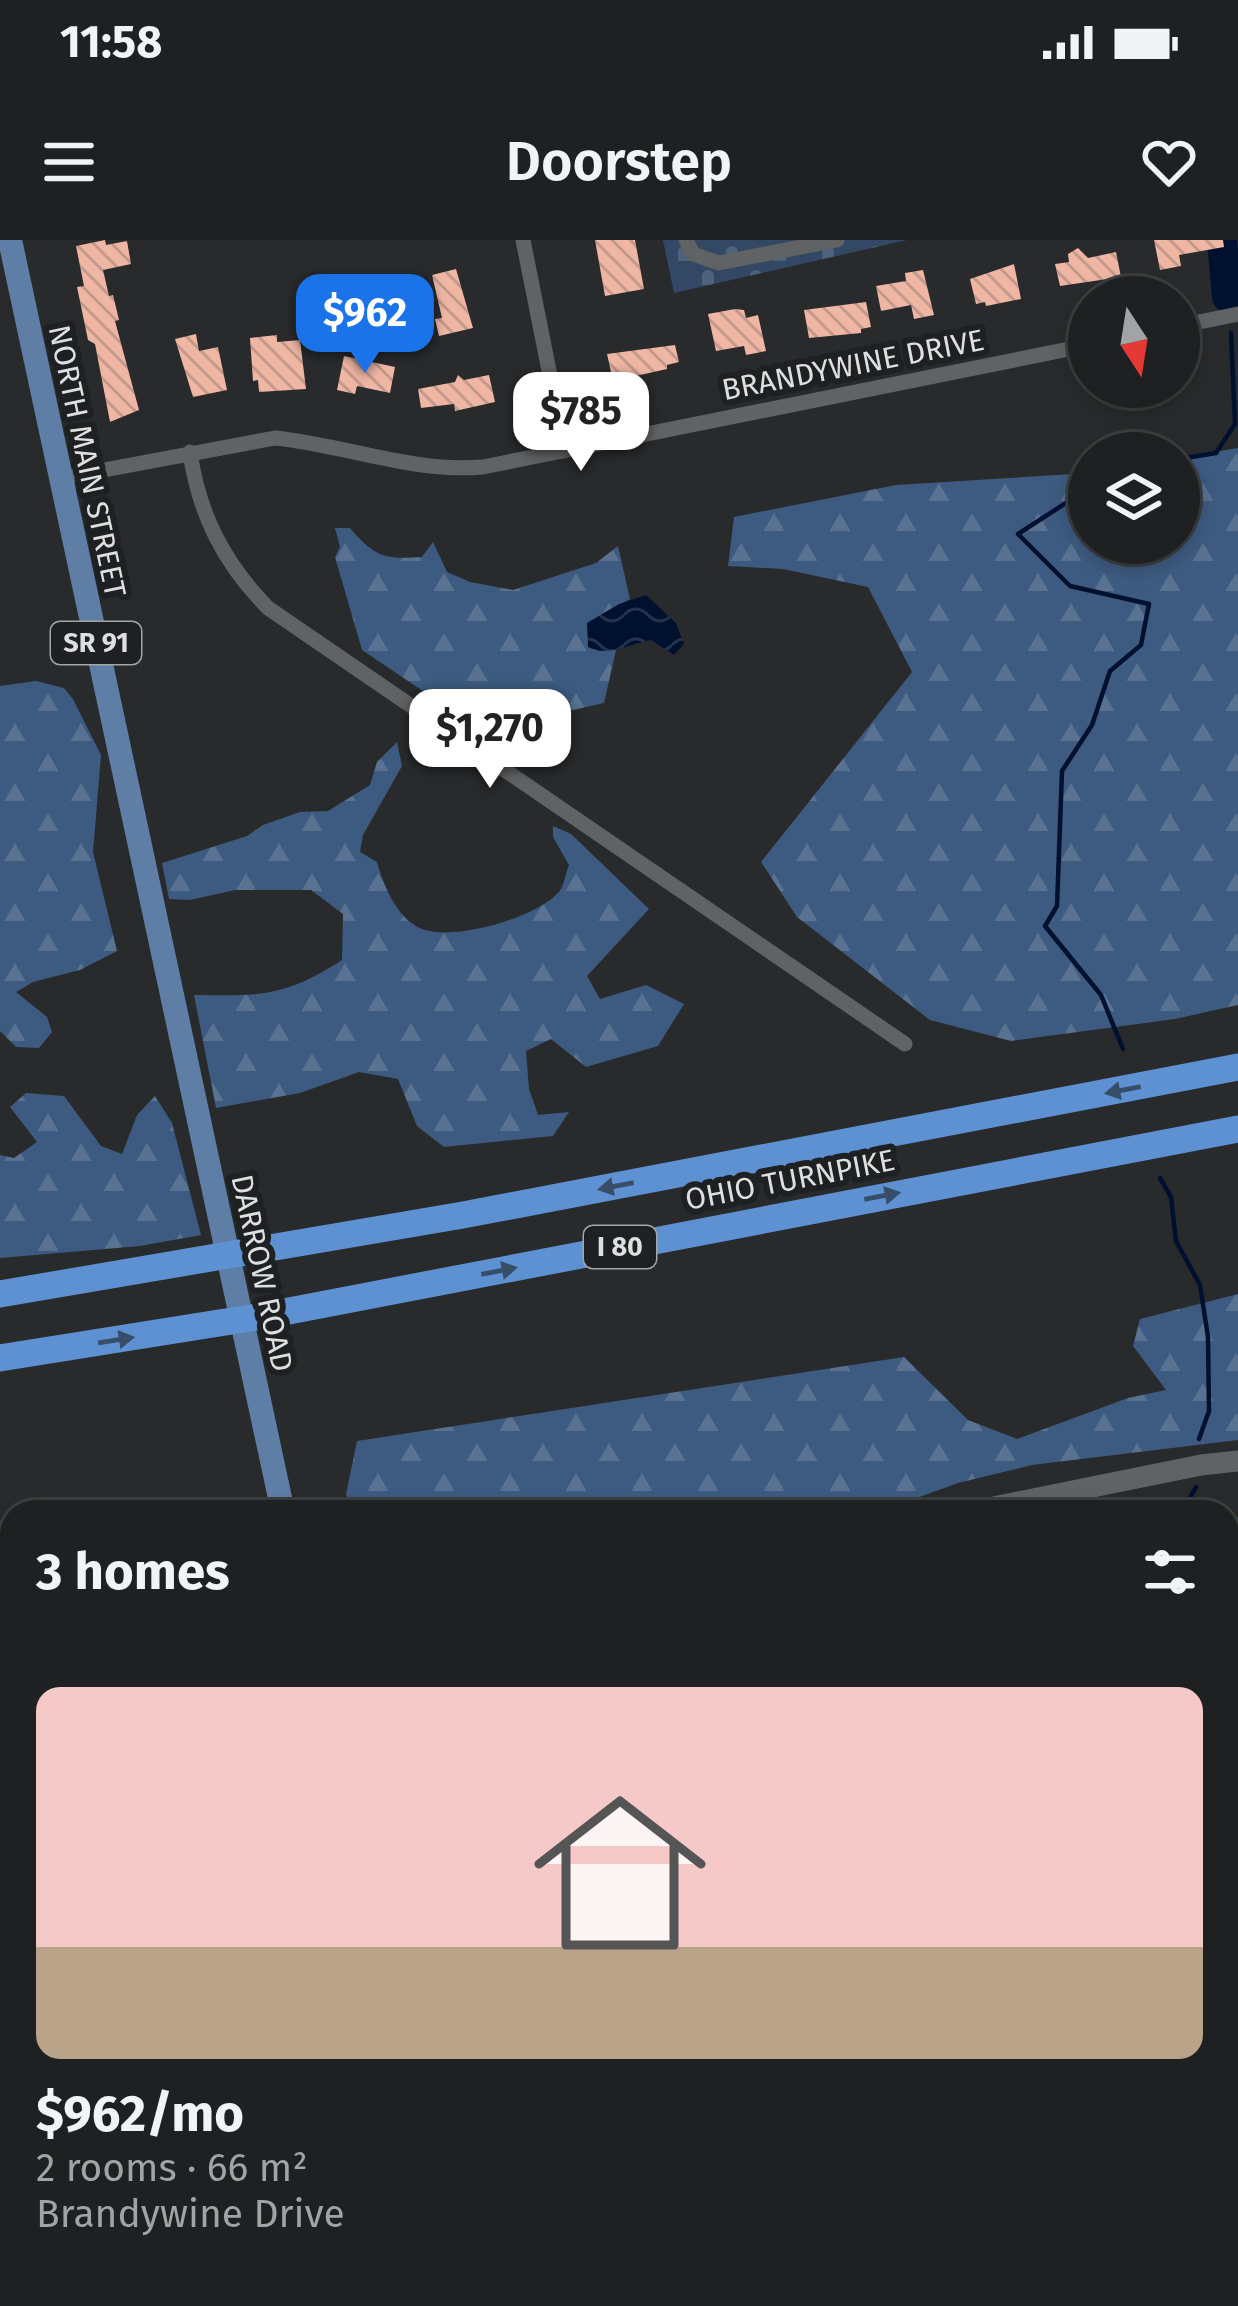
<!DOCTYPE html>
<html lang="en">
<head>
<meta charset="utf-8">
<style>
	:root { --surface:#1e2021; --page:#2b2d2e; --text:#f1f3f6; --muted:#a1a3a5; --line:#3c3e3f; --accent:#1a73e8 }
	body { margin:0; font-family:"Fira Sans",sans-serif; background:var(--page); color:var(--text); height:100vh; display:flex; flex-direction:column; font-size:45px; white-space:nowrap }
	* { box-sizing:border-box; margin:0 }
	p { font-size:39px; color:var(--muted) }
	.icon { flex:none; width:66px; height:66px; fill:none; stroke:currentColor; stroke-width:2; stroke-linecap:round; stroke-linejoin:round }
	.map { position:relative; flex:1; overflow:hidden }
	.details { position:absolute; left:0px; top:1260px; width:1239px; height:807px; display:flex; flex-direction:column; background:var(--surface); border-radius:36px 36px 0 0; box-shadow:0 6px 18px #0003,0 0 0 3px var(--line) }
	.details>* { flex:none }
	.needle { width:78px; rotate:168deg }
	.buttons { position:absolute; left:1068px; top:36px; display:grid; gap:24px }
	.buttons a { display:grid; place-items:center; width:132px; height:132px; border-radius:50%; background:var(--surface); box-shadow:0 6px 18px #0003,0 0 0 3px var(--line); font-size:60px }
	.price { position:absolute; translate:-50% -102px; padding:0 27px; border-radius:24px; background:#fff; color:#222; font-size:39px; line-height:78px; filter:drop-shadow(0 3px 6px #0008) }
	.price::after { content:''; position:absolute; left:50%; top:72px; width:36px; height:27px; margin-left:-18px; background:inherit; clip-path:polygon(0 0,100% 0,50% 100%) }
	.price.current { background:var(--accent); color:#fff }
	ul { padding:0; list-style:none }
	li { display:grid; align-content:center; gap:24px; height:636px; padding:0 36px }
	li+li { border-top:3px solid var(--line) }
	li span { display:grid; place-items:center; height:372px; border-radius:24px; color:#555 }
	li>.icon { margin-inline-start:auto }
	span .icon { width:216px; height:216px; fill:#fffc; stroke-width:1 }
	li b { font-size:51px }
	h2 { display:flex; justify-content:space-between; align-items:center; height:144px; padding:0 36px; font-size:51px }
	.status { display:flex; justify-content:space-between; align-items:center; height:84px; padding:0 60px; background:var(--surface); direction:ltr }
	.status svg { height:33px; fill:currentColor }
	header { display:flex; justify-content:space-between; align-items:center; height:156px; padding:0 36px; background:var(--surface); font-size:54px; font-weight:600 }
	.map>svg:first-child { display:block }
	.industrial { fill:url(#industrial-grid) }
	.forest { fill:url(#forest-firs) }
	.cemetery { fill:url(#cemetery-stones) }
	.water { fill:url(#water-waves) }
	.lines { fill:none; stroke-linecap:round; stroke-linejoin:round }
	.stream { stroke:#001130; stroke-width:4.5 }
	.river { stroke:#001130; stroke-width:30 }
	.building { fill:url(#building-back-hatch) }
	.minor { stroke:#606264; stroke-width:15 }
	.secondary { stroke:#606264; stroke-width:21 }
	.primary { stroke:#5e7ea6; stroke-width:24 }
	.motorway { stroke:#5d91d2; stroke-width:27 }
	.oneway { fill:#374d68 }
	.labels { text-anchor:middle; stroke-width:12; stroke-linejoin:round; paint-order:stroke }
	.shield { fill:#1e2022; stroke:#a4a6a7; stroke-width:3 }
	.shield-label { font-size:27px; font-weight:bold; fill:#dedfe0 }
	.street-label { font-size:30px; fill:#dedfe0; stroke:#1e2022 }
</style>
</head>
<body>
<div class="status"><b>11:58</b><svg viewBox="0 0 49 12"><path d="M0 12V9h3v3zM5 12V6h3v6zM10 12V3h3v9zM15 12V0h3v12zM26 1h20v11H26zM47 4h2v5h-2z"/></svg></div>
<header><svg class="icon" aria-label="menu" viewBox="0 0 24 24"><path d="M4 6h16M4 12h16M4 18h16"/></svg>Doorstep<svg class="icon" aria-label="heart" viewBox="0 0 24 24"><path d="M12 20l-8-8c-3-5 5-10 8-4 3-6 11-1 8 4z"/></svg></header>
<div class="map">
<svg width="1238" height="2066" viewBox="0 0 1238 2066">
	<defs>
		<pattern id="industrial-grid" width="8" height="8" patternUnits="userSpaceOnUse" patternTransform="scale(3)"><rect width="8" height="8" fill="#2d333a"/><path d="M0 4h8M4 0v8" fill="none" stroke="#4b5056"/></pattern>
		<pattern id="forest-firs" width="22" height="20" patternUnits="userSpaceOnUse" patternTransform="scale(3)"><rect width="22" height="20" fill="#3d5b80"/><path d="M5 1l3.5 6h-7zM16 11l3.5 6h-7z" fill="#597292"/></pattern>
		<pattern id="cemetery-stones" width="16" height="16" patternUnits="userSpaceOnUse" patternTransform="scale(3)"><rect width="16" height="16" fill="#324865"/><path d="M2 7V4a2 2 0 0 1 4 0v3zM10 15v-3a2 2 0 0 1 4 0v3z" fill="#4f627b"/></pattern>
		<pattern id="water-waves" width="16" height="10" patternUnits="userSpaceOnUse" patternTransform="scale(3)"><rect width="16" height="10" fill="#001130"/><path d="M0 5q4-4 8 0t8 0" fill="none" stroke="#25334e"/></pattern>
		<pattern id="building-back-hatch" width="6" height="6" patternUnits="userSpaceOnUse" patternTransform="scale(3)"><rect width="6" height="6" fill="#efb6a4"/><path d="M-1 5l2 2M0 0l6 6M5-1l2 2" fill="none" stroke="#c4998c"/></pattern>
	</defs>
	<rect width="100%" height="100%" fill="#282a2c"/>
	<path class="industrial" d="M0,1830L12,1831V2055H96L99,2066H0Z"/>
	<path class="forest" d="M1238,208V765L1175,779L1011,801L930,780L797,677L761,622L912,432L868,347L783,329L728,326L734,277L896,245L1089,233V303H1179V218Z
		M335,288H350C374,316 384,320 422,317L433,302L447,332L470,342L513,350L596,323L618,306L630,359L600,375L597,411L616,410L604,463L560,473L505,493L420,449L362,410L335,317L340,307Z
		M36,441L64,448L73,459L101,515L93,612L117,711L80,730L33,742L16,752L47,777L52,792L39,808L16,807L0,791V446Z
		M397,502L402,526L363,595L360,612L377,622C383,643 395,674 416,686C445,705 537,678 559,652C564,646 566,632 569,625L553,597V586L571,594L649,669L587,736L600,759L646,745L684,764L658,806L586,827L551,799L526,811L529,849L538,875L569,872L553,896L444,907L417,886L398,839L359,832L300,853L216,868L194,755C260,756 285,757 342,720L343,674L311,650H235L190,660L169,659L162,623L247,596L263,585L300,572L328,571L370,545L377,522Z
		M26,853L64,856L101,906L122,914L137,875L155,856L172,883L201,995L140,1006L0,1018V915L14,918L37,902L10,867Z
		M1238,1054V1200L1032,1225L958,1243L878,1272H353L346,1254L357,1201L904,1117L968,1180L1017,1199L1128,1158L1166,1150L1133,1106L1140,1079Z
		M1238,1277V2064L1169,2055H1227V1279Z
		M488,2055H1125L1065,2066H490Z"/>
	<path class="cemetery" d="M663,0H907L674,53Z"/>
	<path class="water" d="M646,355L676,383L684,404L674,415L651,400C629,404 609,417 588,407L587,383L619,364Z"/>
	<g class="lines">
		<path class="stream" d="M1179,219L1216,213L1235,184L1231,93
			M1089,248L1018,294L1070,346L1149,364L1141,405L1110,431L1092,485L1062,531L1057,666L1045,686L1101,755L1123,809
			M1160,938L1171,957L1176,1001L1200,1045L1208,1097L1209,1171L1199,1199
			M1182,1272L1196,1247
			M1227,1631L1238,1639"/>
		<path class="river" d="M1222,0L1227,57"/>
	</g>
	<path class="building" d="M105,0L106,5L127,1L131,24L103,30L109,56L113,55L119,80L115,81L139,170L110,182L95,104L88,100L77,47L84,46L76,6Z
		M595,0H635L644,49L605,56Z
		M1154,0H1223L1224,7L1179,15L1181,26L1160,30Z
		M1078,8L1088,18L1116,12L1121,37L1060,46L1055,24L1069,22L1068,14Z
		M1014,24L1021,59L986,66L985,62L976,64L970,39Z
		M456,29L473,88L439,96L435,79L442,78L432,35Z
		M923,30L934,75L914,79L911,65L881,71L876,46L906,41L905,33Z
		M866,62L871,87L861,89V93L809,98L804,70Z
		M735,69L744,70L746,78L758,75L766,111L746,115L744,106L716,111L708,74Z
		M196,94L199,111L218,107L227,150L193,157L175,99Z
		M277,95V102L300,100L306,149L259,152L258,140L253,141L250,98Z
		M675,105L679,122L667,125V129L613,141L607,114Z
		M344,116L395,127L390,153L357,146L355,154L337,150Z
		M458,135L464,140L489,135L495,162L455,171L454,164L421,168L418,149L455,142Z"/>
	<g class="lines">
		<path class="minor" d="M523,0L565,211
			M686,0L693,14L719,23L837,0
			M1179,86L1238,74
			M190,212C199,275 224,323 268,368L905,804
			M61,238L275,198C345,205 412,233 483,227L1089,105
			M0,1718L12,1715
			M1133,2066H1145"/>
		<path class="secondary" d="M969,1272L1201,1225L1238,1221"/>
		<path class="primary" d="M10,0L283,1272
			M450,2055L453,2066"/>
		<path class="motorway" d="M0,1054L463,975L1238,827
			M0,1118L263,1076L1238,889"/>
	</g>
	<defs><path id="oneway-solid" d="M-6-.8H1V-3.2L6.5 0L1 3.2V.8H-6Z" transform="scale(3)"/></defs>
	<g class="oneway">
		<use href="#oneway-solid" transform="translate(1123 850) rotate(169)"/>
		<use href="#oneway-solid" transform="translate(616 946) rotate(169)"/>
		<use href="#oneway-solid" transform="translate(882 956) rotate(-11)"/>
		<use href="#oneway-solid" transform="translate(499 1031) rotate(-11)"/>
		<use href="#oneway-solid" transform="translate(116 1100) rotate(-9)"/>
	</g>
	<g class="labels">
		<g class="shield">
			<rect x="51" y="382" width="90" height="42" rx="9"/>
			<rect x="584" y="986" width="72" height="42" rx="9"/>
		</g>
		<g class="shield-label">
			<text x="96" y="412">SR 91</text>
			<text x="620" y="1016">I 80</text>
		</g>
		<g class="street-label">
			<text transform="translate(853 125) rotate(-11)" y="10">BRANDYWINE DRIVE</text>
			<text transform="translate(87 221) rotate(78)" y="10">NORTH MAIN STREET</text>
			<text transform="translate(790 940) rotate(-11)" y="10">OHIO TURNPIKE</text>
			<text transform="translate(262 1033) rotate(78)" y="10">DARROW ROAD</text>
		</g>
	</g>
</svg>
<div class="buttons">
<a><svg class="needle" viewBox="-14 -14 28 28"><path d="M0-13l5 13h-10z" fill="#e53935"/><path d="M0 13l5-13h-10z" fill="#a1a3a5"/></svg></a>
<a><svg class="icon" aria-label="layers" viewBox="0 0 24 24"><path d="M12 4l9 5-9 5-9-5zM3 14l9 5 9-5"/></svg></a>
</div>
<b class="price current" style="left:365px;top:136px">$962</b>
<b class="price" style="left:581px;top:234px">$785</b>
<b class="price" style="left:490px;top:551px">$1,270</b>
<section class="details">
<h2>3 homes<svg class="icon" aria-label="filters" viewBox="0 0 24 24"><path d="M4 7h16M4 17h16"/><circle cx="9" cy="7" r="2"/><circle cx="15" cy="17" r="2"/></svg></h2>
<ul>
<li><span style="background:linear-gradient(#f6c9c9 70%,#b9a48a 0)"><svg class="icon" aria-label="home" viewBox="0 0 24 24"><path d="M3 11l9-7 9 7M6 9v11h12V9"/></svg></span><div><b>$962/mo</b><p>2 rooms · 66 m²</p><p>Brandywine Drive</p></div></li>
</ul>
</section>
</div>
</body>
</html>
